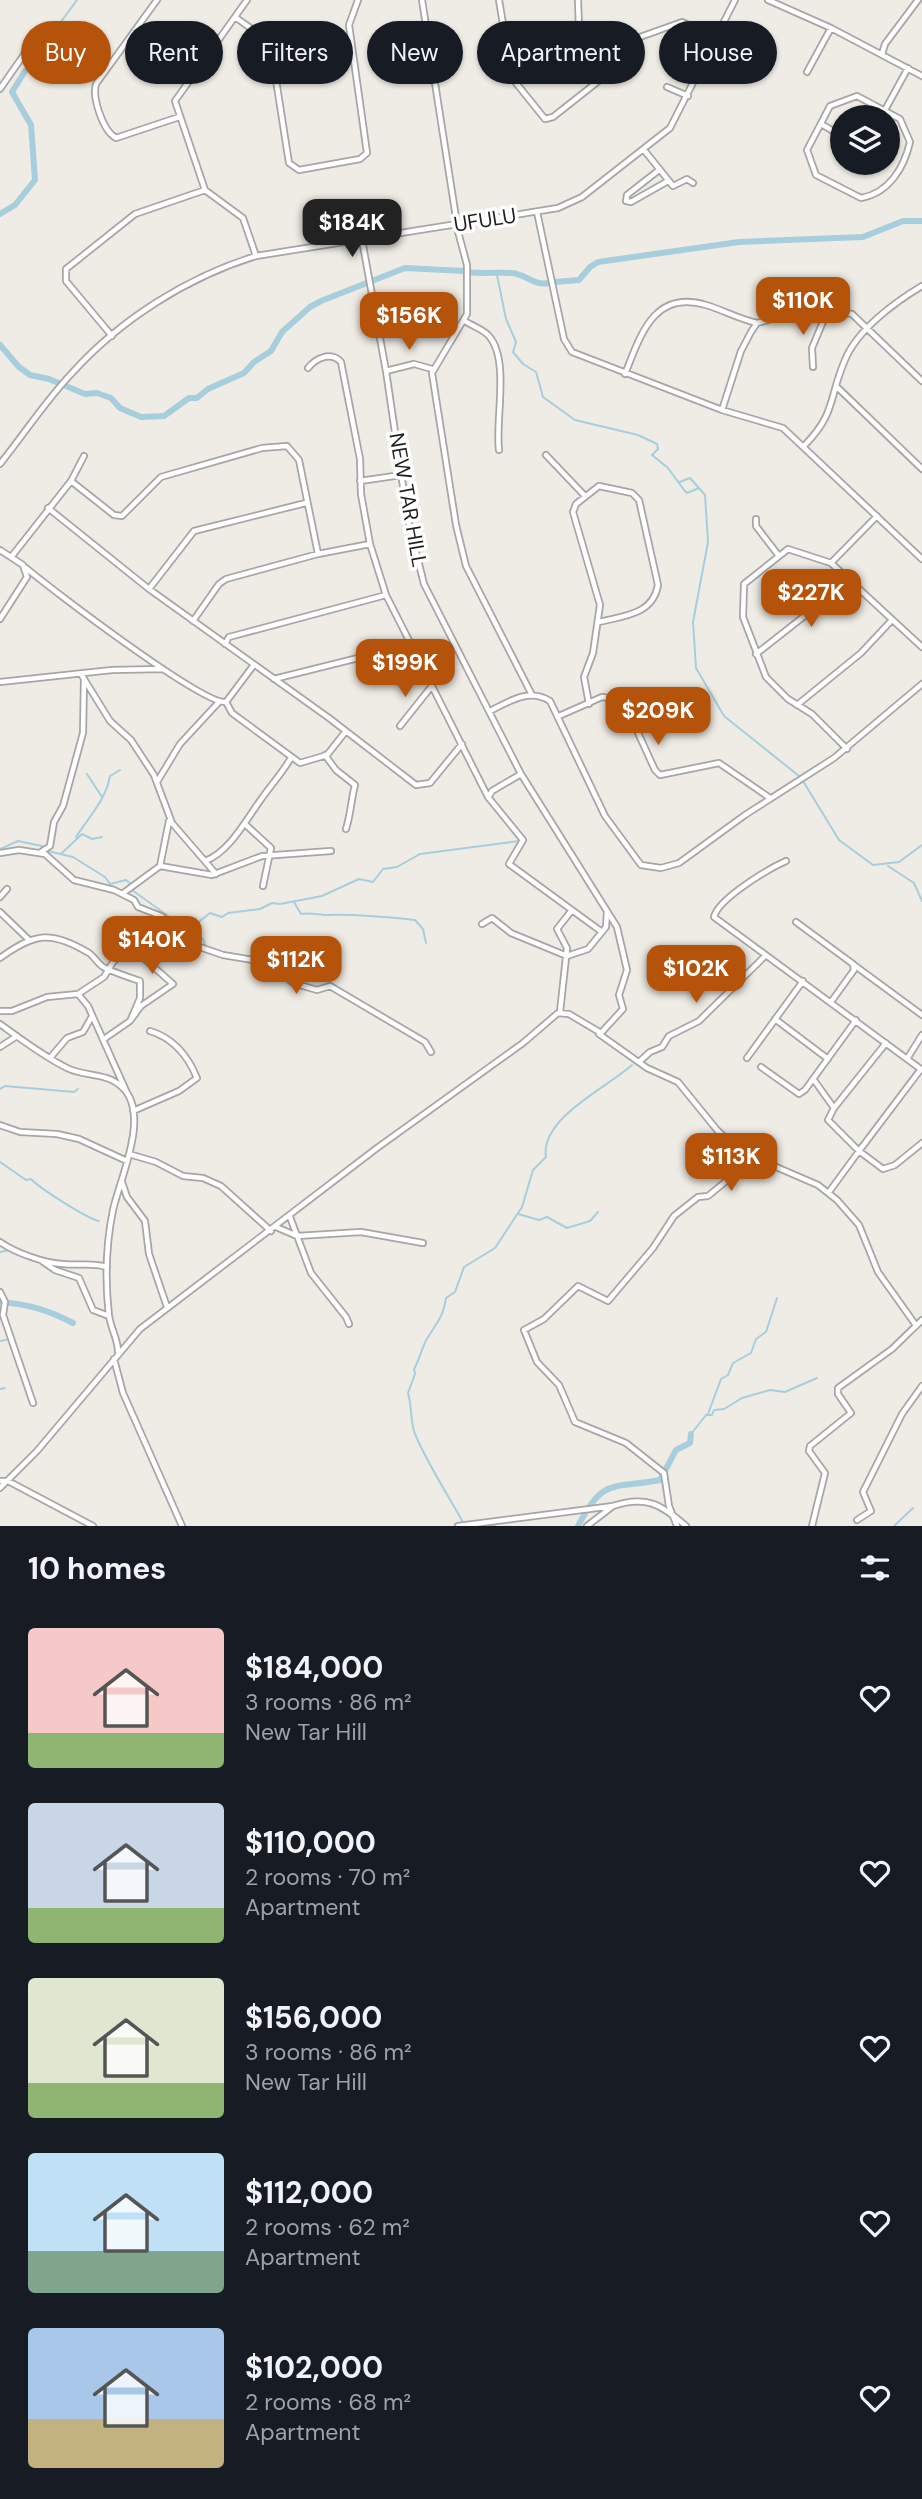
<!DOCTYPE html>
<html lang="en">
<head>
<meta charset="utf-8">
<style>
	:root { --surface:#171b24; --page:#242831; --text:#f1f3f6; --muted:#9ea1a6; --accent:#b45309 }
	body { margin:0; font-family:"DM Sans",sans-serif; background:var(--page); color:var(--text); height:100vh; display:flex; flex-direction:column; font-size:26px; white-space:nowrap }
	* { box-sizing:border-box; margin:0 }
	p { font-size:23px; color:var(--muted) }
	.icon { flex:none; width:38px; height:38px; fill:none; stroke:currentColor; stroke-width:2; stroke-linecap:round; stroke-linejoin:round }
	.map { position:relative; height:1526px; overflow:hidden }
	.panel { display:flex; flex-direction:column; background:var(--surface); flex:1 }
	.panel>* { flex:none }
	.top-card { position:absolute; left:21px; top:21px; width:880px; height:63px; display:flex; gap:14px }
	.controls { position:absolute; left:830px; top:105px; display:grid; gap:14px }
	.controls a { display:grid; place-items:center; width:70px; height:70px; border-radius:50%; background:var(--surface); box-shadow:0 2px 5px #0004; font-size:35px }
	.price { position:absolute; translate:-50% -60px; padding:0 16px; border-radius:14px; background:var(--accent); color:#fff; font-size:23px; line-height:46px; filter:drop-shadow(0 2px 4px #0008) }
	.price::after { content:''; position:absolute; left:50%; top:42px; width:21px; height:16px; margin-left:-10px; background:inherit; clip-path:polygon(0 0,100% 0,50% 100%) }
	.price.current { background:#222; color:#fff }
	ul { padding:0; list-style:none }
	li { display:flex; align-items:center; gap:21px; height:175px; padding:0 28px }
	li span { display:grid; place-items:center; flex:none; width:196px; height:140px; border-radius:7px; color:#555 }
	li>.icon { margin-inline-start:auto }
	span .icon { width:84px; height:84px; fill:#fffc; stroke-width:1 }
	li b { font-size:30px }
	h2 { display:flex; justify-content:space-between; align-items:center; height:84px; padding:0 28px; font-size:30px }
	.chip { padding:0 24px; border-radius:32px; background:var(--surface); box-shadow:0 2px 5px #0004; font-size:24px; line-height:63px }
	.chip.current { background:var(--accent); color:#fff }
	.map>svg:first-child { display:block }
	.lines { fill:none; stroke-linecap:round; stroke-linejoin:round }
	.stream { stroke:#a7cedc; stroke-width:2 }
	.river { stroke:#a7cedc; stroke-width:6 }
	.minor-casing { stroke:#a6a6a6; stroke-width:8 }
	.minor { stroke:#fff; stroke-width:4.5 }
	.labels { text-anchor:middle; stroke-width:7; stroke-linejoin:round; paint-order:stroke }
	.street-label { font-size:21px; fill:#1f1f1f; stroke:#fff }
</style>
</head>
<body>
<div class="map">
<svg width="922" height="1526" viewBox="0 0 922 1526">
	<rect width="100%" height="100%" fill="#efece5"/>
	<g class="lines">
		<path class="stream" d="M25,71L77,0
			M497,275L506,319L516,342L513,352L523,364L536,372L543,397L575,420L638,435L657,444L658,449L652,455L668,468L684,490L687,493L699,488L705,495L708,542L693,622L696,668L724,716L799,776
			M680,482L690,478L698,487
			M87,774L102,797
			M803,781L839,840L873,865L899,862L922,845
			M76,837C88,818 106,800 110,776L120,770
			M0,849L18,841L42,846L48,851L73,857L105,877L110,884L126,880L131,884
			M62,853L82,834L92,839L102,837
			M888,866L914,883L922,901
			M132,890L182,926L195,925L210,913L222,917L228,913L260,909L272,903L280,904L322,896L359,879L373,882L383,869L397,867L420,854L519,841
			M294,902L301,914C310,912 319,915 328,915C358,914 386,917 415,920L423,929L426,943
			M179,924L180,929L203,939L206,947
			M0,1089L5,1086L74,1092L78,1089
			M0,1162L26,1180L31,1179C39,1188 88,1219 99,1221
			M518,1214L539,1220L547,1217L567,1228L590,1221L598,1212
			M0,1252L10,1250
			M0,1341L6,1340
			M0,1389L5,1388
			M708,1414L721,1379L728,1375L733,1363L751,1353L756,1339L766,1332L777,1298
			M691,1434L706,1415H712L714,1410L724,1409L742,1398L770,1390L785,1392L817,1378
			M464,1524C447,1493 428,1465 415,1434C410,1421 412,1406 408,1393L415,1374L414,1369C420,1359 422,1346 428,1337C438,1321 443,1317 446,1298L455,1292L464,1267L495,1248L522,1207L533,1170L546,1157C540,1118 608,1087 632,1065
			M894,1526L913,1508"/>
		<path class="river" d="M0,214L15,205L35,180L31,125L12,92L25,71
			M468,272C484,274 497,272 512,273C526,274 533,286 549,283
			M555,282L579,280L590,267L598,262L739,242L863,237L903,221H922
			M0,345L19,367L30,375L49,379L85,394L97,393L111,398L120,408L141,417L164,416L189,398H197L208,389L244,373L254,362L271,351L282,332L310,307L321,301L405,268L464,271
			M0,1302C28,1304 48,1310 73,1323
			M480,1526L482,1523L493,1526
			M578,1526C603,1477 612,1489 660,1480L676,1450L690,1443L691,1434"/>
		<defs>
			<path id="minor" d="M157,0L96,84C92,98 103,131 116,138L179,117
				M247,0L175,101L205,190L243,218L256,256
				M422,0L457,224
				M499,0L512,78L545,119L553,117L615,68L617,38
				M578,0L579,29L587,37H640L682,22L717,38
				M768,0L831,28L922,76
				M235,17L266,39L271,48L289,163L299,170L360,159L367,153L349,25L358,0
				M882,54L885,44L918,0
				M807,72L831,28
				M667,87L688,96
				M0,89L39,33
				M857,96L900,119L910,142C904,168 889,193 861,198L816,175L807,150L830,106Z
				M885,110L908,68
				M821,124L842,136
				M644,150L673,186L687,179L693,183
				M659,170L627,195L626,201L631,202L668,181
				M537,212L564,339L572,352L722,410L783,428L922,559
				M456,224L467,265V314L432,373L456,525L466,566L532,695
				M465,321C472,326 483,329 489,336C510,360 495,420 499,450
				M112,336L66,281V269L135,214L205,190
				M813,367L812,348L827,312
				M308,368C316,358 331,351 341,362L360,459L361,494L370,544L386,595L488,797L523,840L509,864L602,932
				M386,371L414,364L432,369
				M625,374C640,337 653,289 706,305C723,310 739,319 757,323
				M837,387L922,469
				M722,410L741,351L751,332L757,323L775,318L836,311L852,314L922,381
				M804,446C837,412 828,399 845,360C857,330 895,302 922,286
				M546,455L585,496
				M0,464C25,433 46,400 73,372C121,319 188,277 256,256L558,208L582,197L670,128L735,0
				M71,481L114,515L122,516L161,477L262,448L287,446L299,460L318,554
				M360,481L401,475
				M48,508L149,589L329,718L416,785L430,783L462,744
				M756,519V526L779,556
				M0,550L23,565L27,577L0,619
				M12,556L71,481L84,456
				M831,563L877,516
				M26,568C51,589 203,705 226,702
				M149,589L194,531L306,503
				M193,621L219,584L226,579L318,554L370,544
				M225,644L229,637L386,595
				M756,654L849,581
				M81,674L110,721L131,740L154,775L172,823L216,874
				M274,679L410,645
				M0,682L112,670L163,669
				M226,702L232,713L300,763L327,755L346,731
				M226,702L253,666
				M589,704L584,677L593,653L600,605L573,512L576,504L599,486L632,493L639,500L658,585C653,615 623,616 599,622
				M797,705L861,653L891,621
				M490,711C510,701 529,688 550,701L605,816L641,865L661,868L679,863L745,815L834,758L922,684
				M559,716L602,697L616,699L628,711L655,770L660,775L719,763L770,798
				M400,726L431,687
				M847,749L812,714L788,699L766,677L743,617L744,584L788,549L831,563L922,647
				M325,755L336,770L355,785C351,800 351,813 346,829
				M157,782L180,744L218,703
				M489,796L492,791L521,774
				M246,825L271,848L263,886
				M41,852L50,846L54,822L63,806L83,733L84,679
				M0,853L19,850L45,854L74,880L114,890L134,900L138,907L161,916L174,926L173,934
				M205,861C230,852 247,818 262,798C272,784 282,773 291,758
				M786,861C768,869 718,899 714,917L922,1070
				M160,866L212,875L262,856L331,851
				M122,894L160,866L169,821
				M0,897L7,889
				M0,912L28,939
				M796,922L853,964L854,970L831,1002
				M482,924L492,918L511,933L567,956L588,949L606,927L607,911
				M0,958C35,933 51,930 89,953C95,957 98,965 105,968C116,973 128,977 140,981V998L131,1019
				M854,965L922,1015
				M0,1011H12L47,997L78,994
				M560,1012L567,948L557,929L572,910
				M775,1019L828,1059
				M0,1024C22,1040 43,1056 67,1068C85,1077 106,1072 122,1087C151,1114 120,1178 113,1210C106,1244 105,1281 109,1316C111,1329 118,1339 118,1352
				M599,1034L647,1068L678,1082L717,1130L739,1151L818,1185L837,1200L859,1225L878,1272L915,1324
				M104,1039L130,1021L141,1006L173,984L131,947
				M0,1047L17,1036
				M50,1058L67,1038L83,1032L91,1018
				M747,1058L803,981
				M907,1059L922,1035
				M639,1062L650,1052L662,1047L669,1036L699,1021L765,956
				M761,1067L799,1094L805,1090L856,1020
				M814,1080L834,1108L886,1043
				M127,1093L88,1006L78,994L104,977L113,962L137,942L173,934L191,944L223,955L253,960L276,969L293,983L317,990L330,986L425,1042L431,1052
				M834,1108L828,1120L859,1151L921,1069
				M133,1111L179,1091L197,1078C188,1056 173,1038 150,1031
				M0,1125L20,1132L57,1134L79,1139L127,1161
				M129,1154L156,1162L183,1176L203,1178L221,1186L271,1231
				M122,1182L127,1197L145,1221L149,1254L167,1307
				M829,1192L859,1151L883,1169L895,1165L922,1143
				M290,1217L311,1273L346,1317L349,1324
				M276,1227L297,1236L361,1232L423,1243
				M0,1242C16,1253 44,1263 63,1264C79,1266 91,1262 107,1267
				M42,1261L55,1270L79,1278L93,1310L109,1316
				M0,1292L5,1302L3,1315L33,1403
				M114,1359L123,1393L182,1526
				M0,1481H8L93,1526
				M0,1488L37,1451L140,1329L377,1148L523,1043L558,1013L569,1014L601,1033L623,1009L619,995L627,970L617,927L521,774L424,584L408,520L386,371L362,240
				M857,1520L871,1511L863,1492L902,1414L922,1386
				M458,1526L613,1506C645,1495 661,1504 686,1526
				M587,1526L613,1506
				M677,1526L669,1506L664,1473L626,1443L575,1422L559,1385L537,1362L524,1330L544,1319L578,1286L608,1301L653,1248L674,1216L698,1197L708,1196L753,1159
				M812,1526L825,1473L809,1451L810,1446L851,1413L838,1394V1388L892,1349L922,1320"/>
		</defs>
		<use href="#minor" class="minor-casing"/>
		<use href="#minor" class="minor"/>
	</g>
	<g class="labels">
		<g class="street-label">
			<text transform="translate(485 220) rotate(-9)" y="7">UFULU</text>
			<text transform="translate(408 500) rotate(80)" y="7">NEW TAR HILL</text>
		</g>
	</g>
</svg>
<div class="controls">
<a><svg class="icon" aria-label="layers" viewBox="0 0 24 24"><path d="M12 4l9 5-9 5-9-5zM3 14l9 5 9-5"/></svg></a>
</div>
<b class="price current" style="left:352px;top:259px">$184K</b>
<b class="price" style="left:803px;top:337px">$110K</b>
<b class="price" style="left:409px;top:352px">$156K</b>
<b class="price" style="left:811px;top:629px">$227K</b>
<b class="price" style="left:405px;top:699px">$199K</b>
<b class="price" style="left:658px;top:747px">$209K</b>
<b class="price" style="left:152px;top:976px">$140K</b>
<b class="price" style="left:296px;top:996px">$112K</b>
<b class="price" style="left:696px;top:1005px">$102K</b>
<b class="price" style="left:731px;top:1193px">$113K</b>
<div class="top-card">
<a class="chip current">Buy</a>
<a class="chip">Rent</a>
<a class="chip">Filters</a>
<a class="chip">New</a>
<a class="chip">Apartment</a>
<a class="chip">House</a>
</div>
</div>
<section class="panel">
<h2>10 homes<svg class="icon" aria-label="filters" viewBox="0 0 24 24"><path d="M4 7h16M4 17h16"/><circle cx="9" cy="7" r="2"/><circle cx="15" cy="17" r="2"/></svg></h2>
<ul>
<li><span style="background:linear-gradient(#f6c9c9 75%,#8fb573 0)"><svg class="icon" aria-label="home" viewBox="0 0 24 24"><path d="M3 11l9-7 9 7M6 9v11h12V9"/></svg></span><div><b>$184,000</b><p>3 rooms · 86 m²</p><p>New Tar Hill</p></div><svg class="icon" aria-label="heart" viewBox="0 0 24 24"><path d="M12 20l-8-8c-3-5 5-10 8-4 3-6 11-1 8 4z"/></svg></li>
<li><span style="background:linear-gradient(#c9d6e8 75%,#8fb573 0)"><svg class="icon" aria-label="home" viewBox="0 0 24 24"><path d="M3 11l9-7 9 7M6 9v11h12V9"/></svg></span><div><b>$110,000</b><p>2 rooms · 70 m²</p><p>Apartment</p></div><svg class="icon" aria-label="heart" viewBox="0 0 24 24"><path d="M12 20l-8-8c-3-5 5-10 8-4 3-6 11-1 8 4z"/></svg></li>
<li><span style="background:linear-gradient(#dfe7d0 75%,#8fb573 0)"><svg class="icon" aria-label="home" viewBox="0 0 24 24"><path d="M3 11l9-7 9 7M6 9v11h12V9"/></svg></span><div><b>$156,000</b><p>3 rooms · 86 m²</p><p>New Tar Hill</p></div><svg class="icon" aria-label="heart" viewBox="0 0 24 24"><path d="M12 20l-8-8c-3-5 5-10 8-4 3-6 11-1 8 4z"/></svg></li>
<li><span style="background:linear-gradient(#bfe0f5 70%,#7fa58c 0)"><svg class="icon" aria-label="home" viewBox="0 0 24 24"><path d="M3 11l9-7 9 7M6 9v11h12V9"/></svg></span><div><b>$112,000</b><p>2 rooms · 62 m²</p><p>Apartment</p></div><svg class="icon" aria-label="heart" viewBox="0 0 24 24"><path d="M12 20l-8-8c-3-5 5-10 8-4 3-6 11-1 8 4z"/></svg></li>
<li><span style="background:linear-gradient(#a9c7e8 65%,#c2b280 0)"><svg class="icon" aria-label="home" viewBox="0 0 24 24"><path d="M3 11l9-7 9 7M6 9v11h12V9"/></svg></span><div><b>$102,000</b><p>2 rooms · 68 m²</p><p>Apartment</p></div><svg class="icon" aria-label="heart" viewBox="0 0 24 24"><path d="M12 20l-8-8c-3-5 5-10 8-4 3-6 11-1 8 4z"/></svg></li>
</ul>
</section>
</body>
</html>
